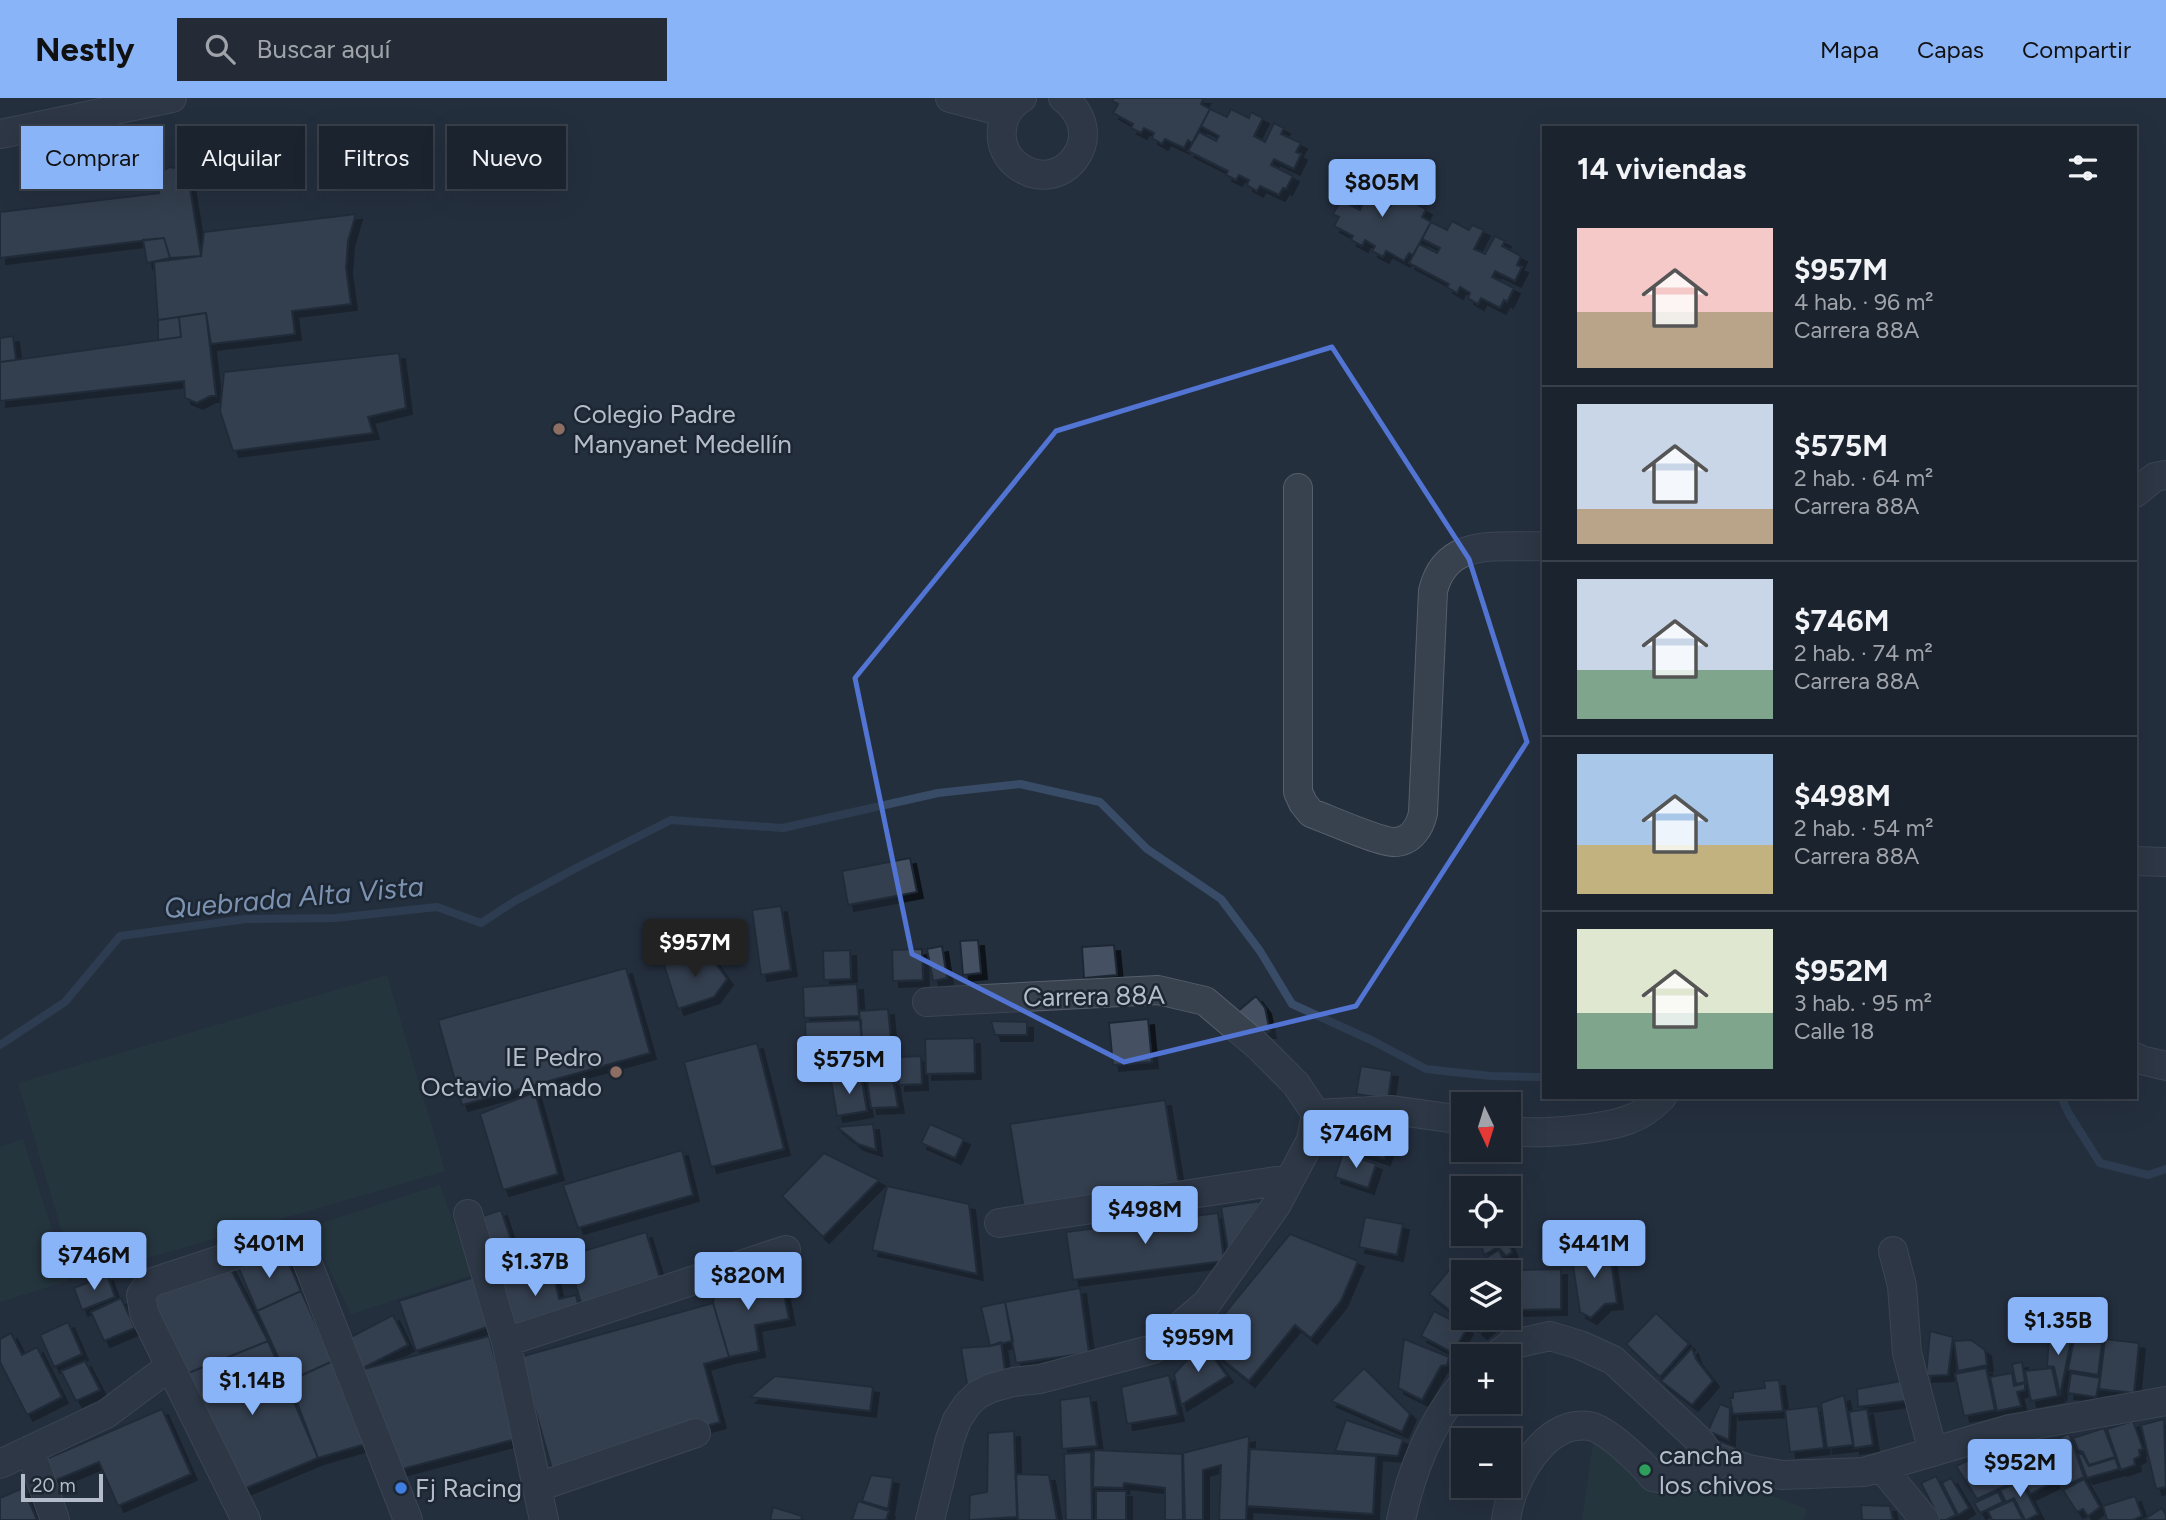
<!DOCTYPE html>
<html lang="es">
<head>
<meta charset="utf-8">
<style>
	:root { --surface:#1b232e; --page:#242b36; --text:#f1f3f6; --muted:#a0a4aa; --line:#39404a; --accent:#8ab4f8 }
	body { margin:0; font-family:Figtree,sans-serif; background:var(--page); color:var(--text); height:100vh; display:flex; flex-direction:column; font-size:26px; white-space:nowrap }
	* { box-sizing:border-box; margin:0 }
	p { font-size:23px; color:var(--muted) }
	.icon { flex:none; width:38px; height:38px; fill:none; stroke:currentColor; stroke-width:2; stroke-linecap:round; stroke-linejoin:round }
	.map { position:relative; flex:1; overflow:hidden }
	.side { position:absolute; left:1542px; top:28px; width:595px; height:973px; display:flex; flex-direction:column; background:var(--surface); border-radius:0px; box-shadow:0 7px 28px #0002,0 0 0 2px var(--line) }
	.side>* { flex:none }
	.hud { position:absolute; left:21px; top:28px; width:665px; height:63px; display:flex; gap:14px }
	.needle { width:46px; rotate:176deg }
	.fabs { position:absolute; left:1451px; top:994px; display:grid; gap:14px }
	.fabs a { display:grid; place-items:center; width:70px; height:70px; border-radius:0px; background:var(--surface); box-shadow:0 7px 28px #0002,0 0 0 2px var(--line); font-size:35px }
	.scale { position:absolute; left:21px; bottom:18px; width:82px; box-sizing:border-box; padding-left:7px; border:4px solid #b4bcc9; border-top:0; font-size:19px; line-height:24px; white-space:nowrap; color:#b4bcc9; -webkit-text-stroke:5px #1d2633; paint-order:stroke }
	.price { position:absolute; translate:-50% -60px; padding:0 16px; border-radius:7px; background:var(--accent); color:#111; font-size:23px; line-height:46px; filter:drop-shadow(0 2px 4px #0008) }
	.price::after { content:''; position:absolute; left:50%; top:42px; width:21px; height:16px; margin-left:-10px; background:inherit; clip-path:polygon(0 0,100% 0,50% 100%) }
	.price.active { background:#222; color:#fff }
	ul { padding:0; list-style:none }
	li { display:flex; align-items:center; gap:21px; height:175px; padding:0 35px }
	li+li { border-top:2px solid var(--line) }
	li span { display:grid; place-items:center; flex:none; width:196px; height:140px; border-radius:0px; color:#555 }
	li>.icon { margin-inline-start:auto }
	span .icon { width:84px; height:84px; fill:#fffc; stroke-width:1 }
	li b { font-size:30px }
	h2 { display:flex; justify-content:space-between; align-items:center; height:84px; padding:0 35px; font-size:30px }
	.chip { padding:0 24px; border-radius:0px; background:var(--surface); box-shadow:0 7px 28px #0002,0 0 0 2px var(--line); font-size:24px; line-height:63px }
	.chip.active { background:var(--accent); color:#111 }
	header { display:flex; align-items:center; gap:42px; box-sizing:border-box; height:98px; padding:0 35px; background:var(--accent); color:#111 }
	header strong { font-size:33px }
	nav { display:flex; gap:38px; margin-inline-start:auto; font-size:24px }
	.search { width:490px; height:63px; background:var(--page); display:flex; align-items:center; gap:18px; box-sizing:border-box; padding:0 24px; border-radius:0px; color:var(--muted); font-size:26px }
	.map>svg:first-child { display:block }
	.green { fill:#263c3f }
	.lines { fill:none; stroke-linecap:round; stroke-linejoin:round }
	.stream { stroke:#394c67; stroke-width:8 }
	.building { fill:#455162; stroke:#1f2835; stroke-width:2; filter:url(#shadow) }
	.minor-casing { stroke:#565f6c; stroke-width:30 }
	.minor { stroke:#38414e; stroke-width:28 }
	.marked { fill:none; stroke:#5274d3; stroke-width:5; stroke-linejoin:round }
	.education-dot { fill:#8d6e63; stroke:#1d2633; stroke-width:2.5 }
	.leisure-dot { fill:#2e9e5b; stroke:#1d2633; stroke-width:2.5 }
	.shop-dot { fill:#3f7fe0; stroke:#1d2633; stroke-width:2.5 }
	.labels { text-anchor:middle; stroke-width:5; stroke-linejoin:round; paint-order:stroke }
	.poi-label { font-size:26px; fill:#b4bcc9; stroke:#1d2633; text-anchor:start }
	.street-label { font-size:26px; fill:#b4bcc9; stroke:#1d2633 }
	.water-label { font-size:28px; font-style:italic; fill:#7c92b1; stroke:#1d2633 }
</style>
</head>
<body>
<header>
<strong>Nestly</strong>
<div class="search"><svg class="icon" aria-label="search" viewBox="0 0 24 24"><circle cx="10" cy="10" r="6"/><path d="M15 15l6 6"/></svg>Buscar aquí</div>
<nav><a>Mapa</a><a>Capas</a><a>Compartir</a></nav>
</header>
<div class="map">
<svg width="2166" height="1422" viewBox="0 0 2166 1422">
	<defs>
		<filter id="shadow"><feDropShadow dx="6" dy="6" stdDeviation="0" flood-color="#0009"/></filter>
	</defs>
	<rect width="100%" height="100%" fill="#242f3e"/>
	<path class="green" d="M387,877L445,1073L76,1181L18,985Z
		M23,1041L68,1183L0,1204V1049Z
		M440,1087L472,1177L351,1216L309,1129Z
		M1595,1332L1807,1411L1804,1422H1582Z"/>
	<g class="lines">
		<path class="stream" d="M0,947L65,904L120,838L246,821L335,820L437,809L481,825L515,803L580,768L671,722L783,730L938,695L1020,686L1100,704L1147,751L1221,801L1260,853L1292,906L1373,943L1426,971L1490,978L1544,979
			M2061,999L2069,1016L2100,1065L2148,1077L2166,1071"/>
	</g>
	<path class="building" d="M1114,0H1204L1201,6L1210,11L1192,45L1188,42L1184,50L1165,41L1162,46L1152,40L1154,35L1144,30L1141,35L1131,30L1133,26L1113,15L1118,6L1112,3Z
		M1210,11L1227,19L1231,11L1249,20L1251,14L1263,20L1254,38L1265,44L1274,25L1284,30L1281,36L1301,45L1296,54L1301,56L1294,71L1274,61L1271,67L1293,78L1286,91L1283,90L1279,97L1260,88L1257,93L1247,87L1249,82L1239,77L1236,82L1226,77L1228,73L1188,53L1199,34L1216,43L1219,38L1201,28Z
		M169,69L187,72L201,158L170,160L164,140L0,160V114L159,95L157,77Z
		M1357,76L1374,85L1377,79L1388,85L1379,103L1390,109L1400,90L1410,96L1407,101L1426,111L1422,119L1431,124L1413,157L1409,155L1404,163L1386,153L1383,159L1372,153L1375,148L1365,142L1362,148L1351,142L1353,138L1334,128L1339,119L1333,116L1341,102L1360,112L1362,107L1341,96L1349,82L1352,84Z
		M356,116L348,143L346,170L351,206L292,213L295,236L211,246L206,215L158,222L154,164L201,158L204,134Z
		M1452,123L1469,132L1472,127L1484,132L1474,151L1485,156L1495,138L1505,143L1502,148L1521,158L1517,167L1522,169L1515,183L1495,173L1492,179L1514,190L1507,204L1504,202L1500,210L1481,200L1478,206L1468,200L1470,195L1460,189L1457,195L1447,189L1449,186L1409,165L1419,146L1437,155L1440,150L1422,141L1431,124L1447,132Z
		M164,140L170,160L147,165L143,142Z
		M206,215L216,298H210L197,305L185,300L184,283L0,303V264L181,239L179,219Z
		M179,219L181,239L158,242V222Z
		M13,238L16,262L0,264V240Z
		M399,255L406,310L368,319L373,335L233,353L220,313L224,274Z
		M910,760L917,794L848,807L842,773Z
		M781,808L791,872L761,877L752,812Z
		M978,842L981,875L963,877L960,843Z
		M1114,847L1117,877L1084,880L1082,849Z
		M942,848L947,880L933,883L927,851Z
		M922,851L923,882L893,883L892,852Z
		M850,852L851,881L824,882L823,853Z
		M707,853L727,881L714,899L678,911L664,867Z
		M626,870L650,955L462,1007L438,922Z
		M857,886L859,918L804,920L803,889Z
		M1256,898L1265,910L1270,934H1241L1237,914Z
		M888,911L894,976L865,979L859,913Z
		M1148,921L1152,964L1113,967L1109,925Z
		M861,922L863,973L807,975L805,924Z
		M991,923L1027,924V937H995Z
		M974,940L975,975L926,976L925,941Z
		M757,945L784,1051L711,1069L684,964Z
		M921,958L922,986L899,987L898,959Z
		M1361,968L1392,973L1388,1001L1356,996Z
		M861,978L867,1013L837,1018L831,983Z
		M893,981L898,1009L871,1010L867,982Z
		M535,994L558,1076L503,1092L480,1016Z
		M1165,1002L1179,1087L1024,1112L1010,1026Z
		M873,1026L876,1052L858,1046L837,1029Z
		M930,1026L964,1041L955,1060L921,1045Z
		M1352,1030L1391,1042L1384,1061L1345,1049Z
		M682,1052L693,1097L578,1130L563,1087Z
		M824,1055L879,1082L823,1139L782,1098Z
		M1343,1055L1376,1066L1368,1090L1335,1079Z
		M887,1088L969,1106L977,1176L872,1152Z
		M1261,1103L1229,1159L1221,1109Z
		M501,1112L515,1154L494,1161L480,1119Z
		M1218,1115L1224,1163L1073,1182L1066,1134Z
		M1365,1119L1403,1126L1397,1157L1359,1149Z
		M646,1134L663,1190L584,1215L567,1158Z
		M1290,1136L1358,1163L1341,1203L1311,1240L1295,1227L1249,1283L1201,1244Z
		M1492,1136H1505L1512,1154L1506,1158L1498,1149L1484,1157L1480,1141Z
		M1609,1150L1617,1205L1605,1206L1591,1220L1580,1214L1571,1154Z
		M1499,1152L1509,1174H1471L1468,1171Z
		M284,1155L301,1193L257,1213L237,1166Z
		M550,1161L559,1201L576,1197L581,1219L512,1236L498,1174Z
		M228,1166L268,1243L186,1276L150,1197Z
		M1454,1166L1464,1174L1463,1203L1453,1215L1429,1196Z
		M1561,1171V1211L1515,1212L1514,1172Z
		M107,1177L115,1199L82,1212L74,1190Z
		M780,1177L789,1221L755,1227L759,1253L729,1259L713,1205L715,1190Z
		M474,1179L487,1229L416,1253L399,1203Z
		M1080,1190L1089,1255L1016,1265L1005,1204Z
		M301,1193L333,1263L289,1283L257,1213Z
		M121,1200L135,1230L104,1243L91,1214Z
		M1005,1204L1013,1243L990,1248L981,1209Z
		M713,1205L729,1259L704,1266L720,1324L552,1371L520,1259Z
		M2040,1208L2076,1215L2071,1238L2035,1233Z
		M1434,1213L1467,1230L1453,1255L1421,1238Z
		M1656,1215L1689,1246L1660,1279L1626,1246Z
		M393,1217L408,1247L363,1270L347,1241Z
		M1465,1220H1499L1481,1235Z
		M68,1224L82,1256L54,1269L40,1237Z
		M1930,1233L1953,1239L1948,1277L1926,1278Z
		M11,1235L22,1257L37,1249L62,1299L27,1317L0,1264V1241Z
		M489,1238L516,1341L391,1374L364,1271Z
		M2049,1239L2071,1242L2060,1297L2054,1269L2047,1268Z
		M1404,1241L1449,1259L1447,1267L1441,1268L1422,1302L1398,1290Z
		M2074,1241L2102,1245L2098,1277L2068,1272Z
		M2105,1241L2139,1245L2134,1295L2099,1291Z
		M1971,1242L1985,1252L1987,1267L1958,1273L1954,1243Z
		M268,1243L318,1360L234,1395L186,1276Z
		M1001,1244L1006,1280L967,1286L961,1250L990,1248Z
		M1203,1245L1227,1278L1181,1307L1174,1276Z
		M1692,1250L1696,1261L1713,1283L1692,1307L1661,1283Z
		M85,1263L100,1292L76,1303L61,1273Z
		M333,1263L372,1344L318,1360L289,1283Z
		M2022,1264L2025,1284L2016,1286L2012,1266Z
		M1364,1270L1410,1316L1402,1334L1331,1303Z
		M1986,1270L1995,1312L1964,1318L1955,1276Z
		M2052,1270L2058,1298L2031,1303L2025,1273Z
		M2012,1275L2014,1288L2025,1285V1292L2017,1294L2021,1308L1997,1313L1990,1279Z
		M2071,1275L2100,1280L2096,1299L2068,1295Z
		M1169,1277L1178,1317L1127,1326L1121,1289Z
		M775,1278L873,1289L870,1313L750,1299Z
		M1779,1282L1783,1313L1733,1316L1730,1300H1733V1294L1765,1290L1764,1283Z
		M1907,1282L1912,1302L1858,1309L1857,1291Z
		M1844,1297L1853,1347L1827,1350L1821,1305Z
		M1090,1298L1097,1348L1062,1351L1060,1302Z
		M1720,1306L1730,1310L1729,1342L1708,1333Z
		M1818,1308L1824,1350L1790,1354L1785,1312Z
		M162,1311L191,1376L118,1408L99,1364L54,1383L44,1362Z
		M1867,1311L1873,1347L1854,1350L1849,1314Z
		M2164,1321L2166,1389L2156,1391L2141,1327Z
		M1346,1322L1403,1341L1398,1358L1335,1353Z
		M2133,1323L2143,1351L2139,1352L2140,1358L2134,1361L2135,1367L2121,1372L2107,1331Z
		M2104,1330L2115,1359L2089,1367L2083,1354L2078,1352L2073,1340Z
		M1014,1333L1017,1419L969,1422L970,1397L987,1394L988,1335Z
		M2069,1335L2084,1379L2063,1389L2042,1350Z
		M1249,1338L1246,1422H1219L1221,1367L1203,1372V1422H1185L1183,1355Z
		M2004,1346L2020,1381L1977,1401L1956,1368Z
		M2038,1350L2054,1384L2030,1396L2013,1362Z
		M1250,1351L1376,1358L1373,1416L1247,1408Z
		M1094,1352L1182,1356L1183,1422H1165V1390L1124,1385L1123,1390L1093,1389Z
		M1091,1354L1092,1422H1066L1064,1356Z
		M2078,1356H2082L2089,1368L2115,1360L2119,1371L2087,1380Z
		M1016,1376L1049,1377L1057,1422H1018Z
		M871,1377L893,1380L888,1411L862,1403Z
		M1936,1378L1956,1417L1946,1422H1940L1921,1385Z
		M1951,1380L1969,1410L1958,1417L1942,1385Z
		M2084,1381L2100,1409L2088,1418L2083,1411L2077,1414L2063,1392Z
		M2021,1383L2038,1416L2027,1422H2025L2014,1400L2006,1404L2000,1392Z
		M23,1390L37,1422H0V1400Z
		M1096,1393H1126V1422H1096Z
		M1998,1394L2003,1404L1980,1415L1974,1405Z
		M2135,1398L2142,1418L2133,1422H2107L2103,1408Z
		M2013,1402L2023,1422H1992L1988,1413Z
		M858,1403L889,1413L886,1422H852Z
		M1861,1407L1890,1408L1893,1422H1862Z
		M773,1409L802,1418L801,1422H770Z
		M2162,1410L2166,1417V1422H2143Z"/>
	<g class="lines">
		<defs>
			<path id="minor" d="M950,0L1007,15
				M1022,0C1008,9 1000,23 1002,41C1003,51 1009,62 1018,68C1063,100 1111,36 1063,0
				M0,36L172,0
				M1298,390V694L1303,705L1311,715C1328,721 1379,744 1394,744C1411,744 1420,729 1423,715L1433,493C1446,438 1499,450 1544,448
				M2135,395L2155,379L2166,377
				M2135,763L2166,764
				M927,904L1158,892L1205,903L1257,947L1296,986L1316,1016L1311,1042L1277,1106L1207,1205L1153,1251L1040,1281L1013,1284L991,1290L977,1297L967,1307L957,1322L950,1341L930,1422
				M2135,959L2141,962L2166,968
				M1316,1016L1392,1012L1463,1022
				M1508,1032C1535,1038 1605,1031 1630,1021C1642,1017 1653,1008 1662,999
				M468,1116L506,1244L544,1422
				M999,1125L1290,1081
				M1893,1153L1902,1188L1907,1255L1933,1354
				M506,1244L786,1152
				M1495,1258L1510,1247L1550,1238L1580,1247L1613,1262L1699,1342L1711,1358L1748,1371L1782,1377L1864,1374L2010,1331L2166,1303
				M30,1352L55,1422
				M0,1366L106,1316L169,1269
				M1882,1370L1925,1422
				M538,1389L696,1335
				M246,1422L144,1215L141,1197L150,1185L277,1143L296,1149L306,1161L408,1422
				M1401,1422C1411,1374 1431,1323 1463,1286
				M1506,1422C1510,1385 1544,1321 1589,1328C1607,1331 1642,1365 1653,1379L1663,1381L1702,1377L1723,1362"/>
		</defs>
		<use href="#minor" class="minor-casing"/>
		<use href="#minor" class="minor"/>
	</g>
	<path d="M0 0H2166V1422H0ZM1332,249L1469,461L1527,644L1356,908L1124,964L912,856L855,580L1056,333Z" fill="#242f3e" fill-opacity=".55" fill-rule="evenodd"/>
	<path class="marked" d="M1332,249L1469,461L1527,644L1356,908L1124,964L912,856L855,580L1056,333Z"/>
	<g class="education-dot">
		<circle cx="559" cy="331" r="7"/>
		<circle cx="616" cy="974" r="7"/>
	</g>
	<circle class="leisure-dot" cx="1645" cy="1372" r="7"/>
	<circle class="shop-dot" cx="401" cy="1390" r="7"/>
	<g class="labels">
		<g class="poi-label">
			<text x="573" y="325">Colegio Padre<tspan x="573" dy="30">Manyanet Medellín</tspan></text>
			<text x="602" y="968" text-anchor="end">IE Pedro<tspan x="602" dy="30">Octavio Amado</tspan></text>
			<text x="1659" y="1366">cancha<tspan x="1659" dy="30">los chivos</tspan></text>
			<text x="415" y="1399">Fj Racing</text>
		</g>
		<g class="street-label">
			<text transform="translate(1094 898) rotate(-1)" y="9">Carrera 88A</text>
		</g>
		<g class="water-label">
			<text transform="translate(294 799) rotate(-5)" y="10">Quebrada Alta Vista</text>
		</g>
	</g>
</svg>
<div class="fabs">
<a><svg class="needle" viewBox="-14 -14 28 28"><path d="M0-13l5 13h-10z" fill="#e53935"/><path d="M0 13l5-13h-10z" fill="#a0a4aa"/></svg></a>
<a><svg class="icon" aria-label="locate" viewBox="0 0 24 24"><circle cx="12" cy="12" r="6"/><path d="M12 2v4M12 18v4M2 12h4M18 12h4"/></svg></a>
<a><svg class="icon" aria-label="layers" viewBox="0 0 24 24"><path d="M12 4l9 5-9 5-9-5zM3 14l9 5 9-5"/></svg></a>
<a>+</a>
<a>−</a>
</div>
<div class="scale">20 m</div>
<b class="price" style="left:1382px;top:121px">$805M</b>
<b class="price active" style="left:695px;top:881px">$957M</b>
<b class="price" style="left:849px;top:998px">$575M</b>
<b class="price" style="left:1356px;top:1072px">$746M</b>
<b class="price" style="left:1145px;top:1148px">$498M</b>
<b class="price" style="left:269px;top:1182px">$401M</b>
<b class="price" style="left:1594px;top:1182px">$441M</b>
<b class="price" style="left:94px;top:1194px">$746M</b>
<b class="price" style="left:535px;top:1200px">$1.37B</b>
<b class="price" style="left:748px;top:1214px">$820M</b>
<b class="price" style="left:2058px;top:1259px">$1.35B</b>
<b class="price" style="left:1198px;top:1276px">$959M</b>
<b class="price" style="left:252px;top:1319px">$1.14B</b>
<b class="price" style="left:2020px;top:1401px">$952M</b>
<div class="hud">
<a class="chip active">Comprar</a>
<a class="chip">Alquilar</a>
<a class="chip">Filtros</a>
<a class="chip">Nuevo</a>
</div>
<section class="side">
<h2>14 viviendas<svg class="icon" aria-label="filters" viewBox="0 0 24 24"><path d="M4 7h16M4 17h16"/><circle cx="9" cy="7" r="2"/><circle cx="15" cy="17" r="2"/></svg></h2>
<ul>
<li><span style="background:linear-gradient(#f6c9c9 60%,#b9a48a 0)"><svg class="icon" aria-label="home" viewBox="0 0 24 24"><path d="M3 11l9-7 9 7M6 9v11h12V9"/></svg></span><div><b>$957M</b><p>4 hab. · 96 m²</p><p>Carrera 88A</p></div></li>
<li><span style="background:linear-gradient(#c9d6e8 75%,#b9a48a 0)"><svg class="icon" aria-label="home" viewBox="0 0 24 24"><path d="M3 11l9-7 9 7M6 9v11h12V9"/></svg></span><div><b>$575M</b><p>2 hab. · 64 m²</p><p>Carrera 88A</p></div></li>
<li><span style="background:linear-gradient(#c9d6e8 65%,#7fa58c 0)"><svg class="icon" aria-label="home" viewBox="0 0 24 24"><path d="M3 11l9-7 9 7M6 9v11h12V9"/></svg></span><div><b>$746M</b><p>2 hab. · 74 m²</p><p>Carrera 88A</p></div></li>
<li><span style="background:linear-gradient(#a9c7e8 65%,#c2b280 0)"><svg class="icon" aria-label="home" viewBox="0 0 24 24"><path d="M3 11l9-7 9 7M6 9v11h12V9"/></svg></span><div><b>$498M</b><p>2 hab. · 54 m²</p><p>Carrera 88A</p></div></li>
<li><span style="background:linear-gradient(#dfe7d0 60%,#7fa58c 0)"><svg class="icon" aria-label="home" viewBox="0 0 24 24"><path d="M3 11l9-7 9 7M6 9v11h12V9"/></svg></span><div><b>$952M</b><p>3 hab. · 95 m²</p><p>Calle 18</p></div></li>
</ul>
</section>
</div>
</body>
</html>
